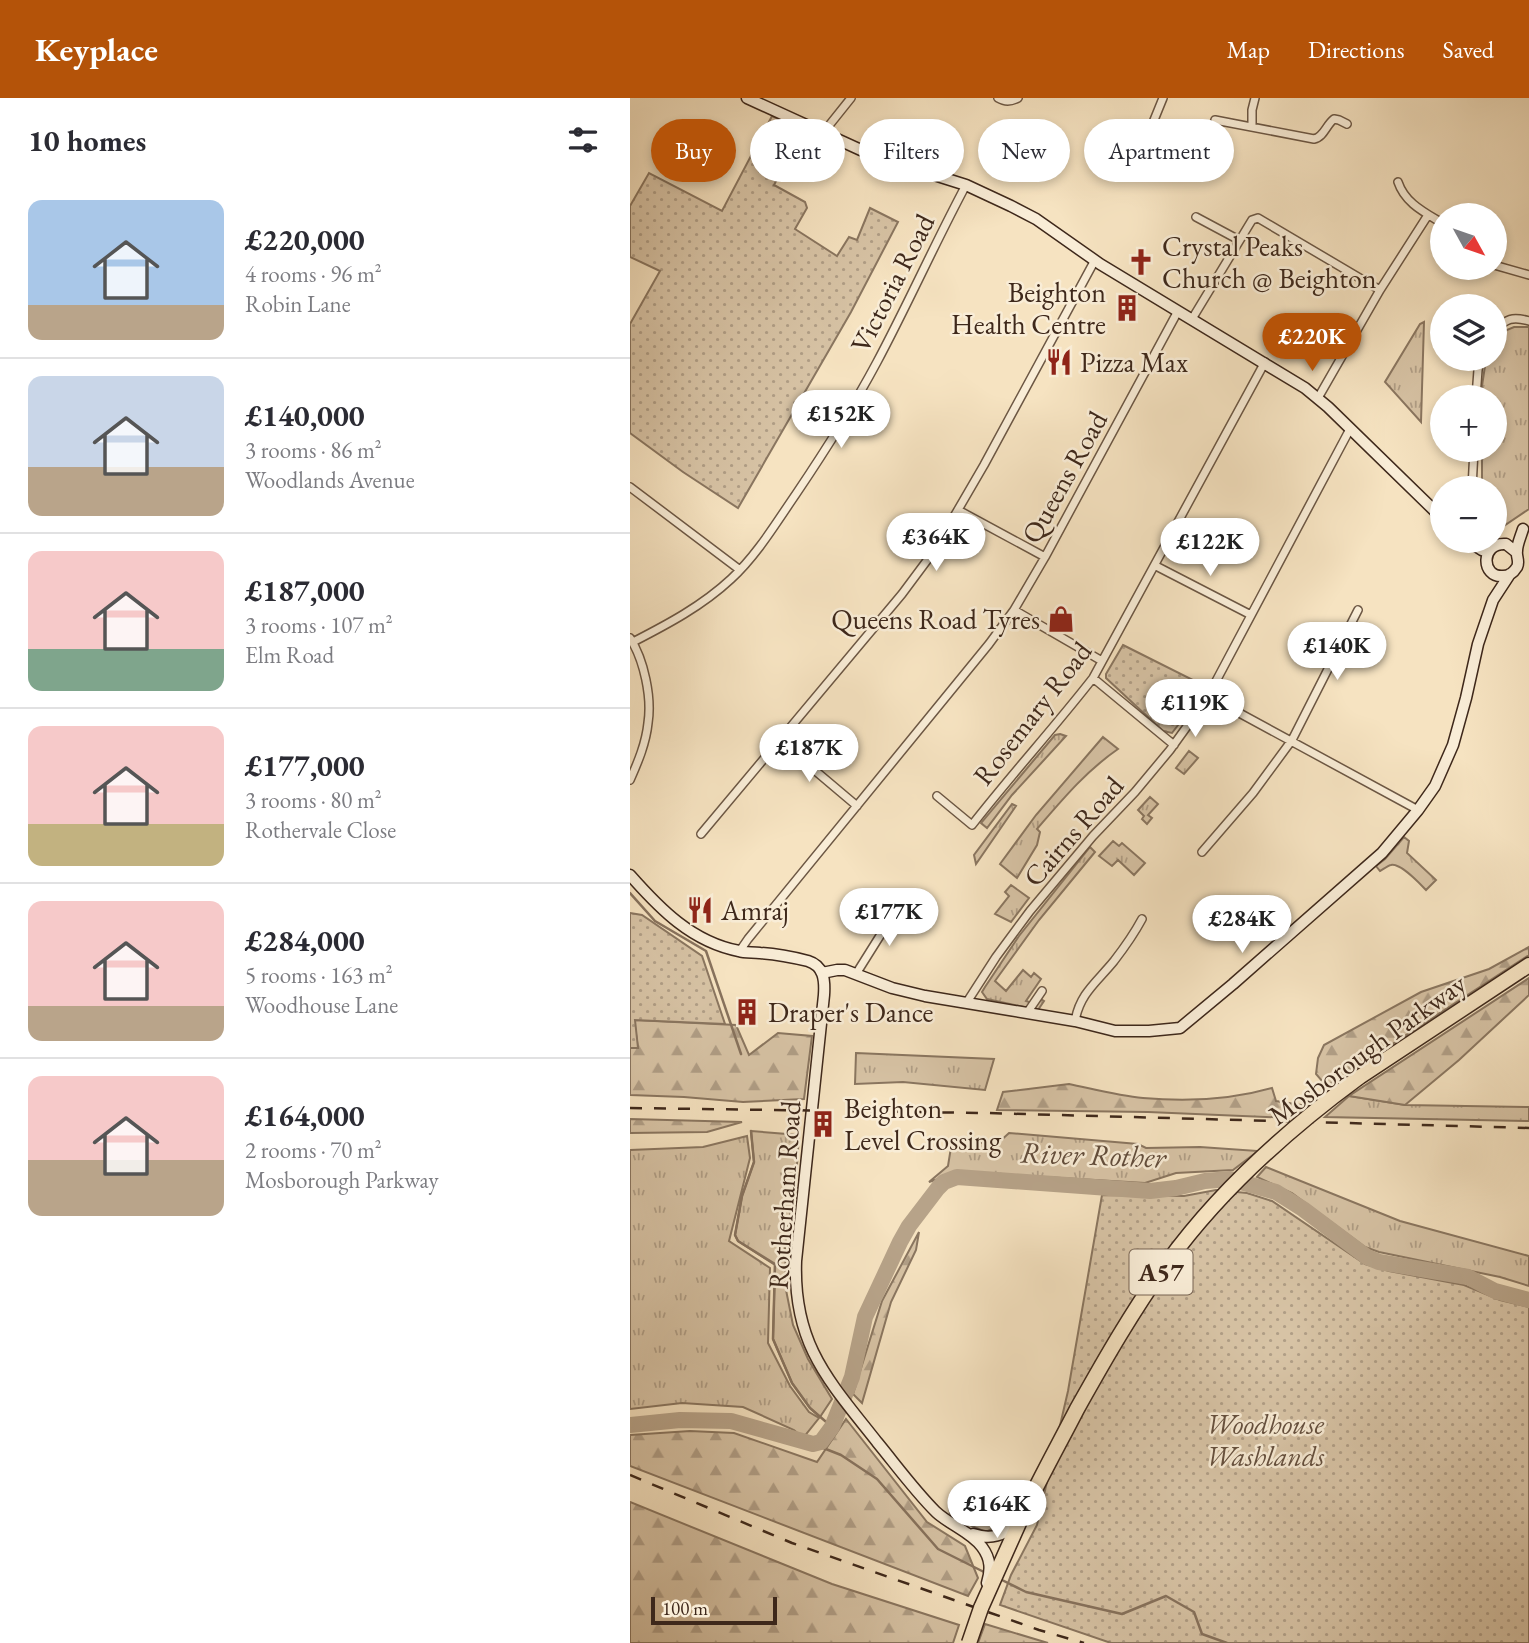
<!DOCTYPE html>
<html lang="en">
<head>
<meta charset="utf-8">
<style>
	:root { --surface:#fff; --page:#f7f7f7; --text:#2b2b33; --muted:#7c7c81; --line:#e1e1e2; --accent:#b45309 }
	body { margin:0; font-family:"EB Garamond",serif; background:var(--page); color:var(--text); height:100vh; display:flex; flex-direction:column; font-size:26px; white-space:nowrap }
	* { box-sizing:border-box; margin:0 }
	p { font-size:23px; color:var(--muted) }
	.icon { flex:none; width:38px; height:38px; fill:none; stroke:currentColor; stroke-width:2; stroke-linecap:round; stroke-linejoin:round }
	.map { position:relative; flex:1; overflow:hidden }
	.drawer { display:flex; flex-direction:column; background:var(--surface); width:630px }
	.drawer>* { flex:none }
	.guide { position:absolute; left:21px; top:21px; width:665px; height:63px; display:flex; gap:14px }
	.needle { width:46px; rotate:130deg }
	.buttons { position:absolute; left:800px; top:105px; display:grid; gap:14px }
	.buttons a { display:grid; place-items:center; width:77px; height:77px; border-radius:50%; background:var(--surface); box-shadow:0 4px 10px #0003; font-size:35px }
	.scale { position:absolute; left:21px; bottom:18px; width:126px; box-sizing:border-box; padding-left:7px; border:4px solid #3e281b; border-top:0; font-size:19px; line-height:24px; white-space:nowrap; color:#3e281b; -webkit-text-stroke:5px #f9edd7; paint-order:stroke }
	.price { position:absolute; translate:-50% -60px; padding:0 16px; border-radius:24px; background:#fff; color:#222; font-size:23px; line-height:46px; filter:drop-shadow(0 2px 4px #0008) }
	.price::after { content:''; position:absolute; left:50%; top:42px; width:21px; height:16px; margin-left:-10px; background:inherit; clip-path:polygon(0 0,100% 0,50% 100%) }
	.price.current { background:var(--accent); color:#fff }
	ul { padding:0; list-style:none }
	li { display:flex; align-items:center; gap:21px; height:175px; padding:0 28px }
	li+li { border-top:2px solid var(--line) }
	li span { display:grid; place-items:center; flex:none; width:196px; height:140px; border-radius:14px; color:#555 }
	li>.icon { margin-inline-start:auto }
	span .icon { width:84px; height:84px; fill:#fffc; stroke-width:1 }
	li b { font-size:30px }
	h2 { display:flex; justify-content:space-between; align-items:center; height:84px; padding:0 28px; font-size:30px }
	.chip { padding:0 24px; border-radius:32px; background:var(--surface); box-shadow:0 4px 10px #0003; font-size:24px; line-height:63px }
	.chip.current { background:var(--accent); color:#fff }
	header { display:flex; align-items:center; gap:42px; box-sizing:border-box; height:98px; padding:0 35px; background:var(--accent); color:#fff }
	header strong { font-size:33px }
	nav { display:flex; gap:38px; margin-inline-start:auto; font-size:24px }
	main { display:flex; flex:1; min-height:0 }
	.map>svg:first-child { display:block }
	.grass { fill:url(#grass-tufts); stroke:#8a7660; stroke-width:2 }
	.forest { fill:url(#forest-firs); stroke:#8a7660; stroke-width:2 }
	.park { fill:url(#park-dots); stroke:#8a7660; stroke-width:2 }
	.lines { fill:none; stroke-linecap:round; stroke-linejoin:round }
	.stream { stroke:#87725d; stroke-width:2.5 }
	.river { stroke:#b7a389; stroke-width:16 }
	.street-casing { stroke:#6c5744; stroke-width:10 }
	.secondary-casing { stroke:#3e281b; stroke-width:13 }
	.highway-casing { stroke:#3e281b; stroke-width:17 }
	.street { stroke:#f9edd7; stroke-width:7 }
	.secondary { stroke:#f9edd7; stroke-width:10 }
	.highway { stroke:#f6e3c1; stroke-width:14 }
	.rail { stroke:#3e281b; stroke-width:2.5; stroke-dasharray:12 12; stroke-linecap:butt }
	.highway-bridge-casing { stroke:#3e281b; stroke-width:17; stroke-linecap:butt }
	.highway-bridge { stroke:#f6e3c1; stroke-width:14 }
	.labels { text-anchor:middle; stroke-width:5; stroke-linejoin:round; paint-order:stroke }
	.shield { fill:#f9edd7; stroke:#766353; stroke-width:2 }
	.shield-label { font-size:26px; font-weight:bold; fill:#3e281b }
	.poi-label { font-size:28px; fill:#3e281b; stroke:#f9edd7; text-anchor:start }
	.street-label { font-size:28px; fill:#3e281b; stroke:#f9edd7 }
	.park-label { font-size:28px; font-style:italic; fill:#644f3e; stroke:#f9edd7 }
	.water-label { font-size:30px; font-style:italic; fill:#624d3c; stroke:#f9edd7 }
</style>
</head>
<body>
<header>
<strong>Keyplace</strong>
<nav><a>Map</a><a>Directions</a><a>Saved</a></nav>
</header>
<main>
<section class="drawer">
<h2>10 homes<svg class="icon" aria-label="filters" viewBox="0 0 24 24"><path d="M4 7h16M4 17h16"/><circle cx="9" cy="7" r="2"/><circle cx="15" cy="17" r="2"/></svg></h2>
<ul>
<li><span style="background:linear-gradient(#a9c7e8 75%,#b9a48a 0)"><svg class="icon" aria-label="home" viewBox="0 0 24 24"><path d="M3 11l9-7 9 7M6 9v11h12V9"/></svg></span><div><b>£220,000</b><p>4 rooms · 96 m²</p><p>Robin Lane</p></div></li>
<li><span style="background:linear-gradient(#c9d6e8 65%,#b9a48a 0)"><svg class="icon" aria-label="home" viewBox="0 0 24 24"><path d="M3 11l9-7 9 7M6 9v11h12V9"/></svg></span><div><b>£140,000</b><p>3 rooms · 86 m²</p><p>Woodlands Avenue</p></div></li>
<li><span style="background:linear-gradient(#f6c9c9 70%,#7fa58c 0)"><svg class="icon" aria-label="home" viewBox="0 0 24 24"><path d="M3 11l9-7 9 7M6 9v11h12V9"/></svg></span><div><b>£187,000</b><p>3 rooms · 107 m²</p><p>Elm Road</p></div></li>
<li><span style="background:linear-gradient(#f6c9c9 70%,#c2b280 0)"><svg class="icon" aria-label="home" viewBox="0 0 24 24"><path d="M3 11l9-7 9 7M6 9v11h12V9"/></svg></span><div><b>£177,000</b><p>3 rooms · 80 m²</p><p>Rothervale Close</p></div></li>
<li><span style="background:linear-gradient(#f6c9c9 75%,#b9a48a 0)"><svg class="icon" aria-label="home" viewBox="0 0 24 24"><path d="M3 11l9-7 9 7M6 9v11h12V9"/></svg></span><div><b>£284,000</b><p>5 rooms · 163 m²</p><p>Woodhouse Lane</p></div></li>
<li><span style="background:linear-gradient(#f6c9c9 60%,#b9a48a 0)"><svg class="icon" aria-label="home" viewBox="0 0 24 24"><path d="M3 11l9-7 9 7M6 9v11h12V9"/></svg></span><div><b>£164,000</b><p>2 rooms · 70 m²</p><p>Mosborough Parkway</p></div></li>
</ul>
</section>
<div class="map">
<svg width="899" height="1545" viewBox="0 0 899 1545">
	<defs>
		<pattern id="grass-tufts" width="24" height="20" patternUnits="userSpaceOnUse" patternTransform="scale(1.75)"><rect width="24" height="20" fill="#d7c3a5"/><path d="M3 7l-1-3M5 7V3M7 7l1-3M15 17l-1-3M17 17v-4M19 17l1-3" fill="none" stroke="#b09e86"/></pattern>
		<pattern id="forest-firs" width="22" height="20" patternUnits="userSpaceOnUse" patternTransform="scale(1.75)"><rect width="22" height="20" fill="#d7c3a5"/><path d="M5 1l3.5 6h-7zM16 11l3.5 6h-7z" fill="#b09e86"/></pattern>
		<pattern id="park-dots" width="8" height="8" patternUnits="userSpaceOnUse" patternTransform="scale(1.75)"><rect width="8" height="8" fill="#d7c3a5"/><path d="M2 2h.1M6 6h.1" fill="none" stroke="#b09e86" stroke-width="1.8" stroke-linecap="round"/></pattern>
	</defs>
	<rect width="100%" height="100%" fill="#f6e3c1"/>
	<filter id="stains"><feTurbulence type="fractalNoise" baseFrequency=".00286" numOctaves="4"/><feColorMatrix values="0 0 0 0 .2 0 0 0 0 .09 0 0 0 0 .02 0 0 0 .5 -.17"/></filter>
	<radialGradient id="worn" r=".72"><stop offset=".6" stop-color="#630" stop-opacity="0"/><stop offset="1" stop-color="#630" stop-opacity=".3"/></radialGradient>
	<path class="grass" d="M794,224L791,324L755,284L790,226Z
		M884,229H899V411L865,434L864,390H852V352H864V299H852V288L856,261H864L865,242L872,234Z
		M430,636L436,638L382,697L357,730L351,725L425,637Z
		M473,639L488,651C456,673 432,702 407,731L410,734L407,747L387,780L370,766L406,717Z
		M559,653L568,660L554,676L546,670Z
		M520,699L528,706L518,717L522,720L517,726L512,721L514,718L508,712Z
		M382,706L386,708L346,766L344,757Z
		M774,739L779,743L777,755L806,782L796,792C789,785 771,765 761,767C759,767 752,772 750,773L746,768L755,761Z
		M483,743L489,748L492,745L515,765L504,777L488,762L482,768L469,758Z
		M460,749L465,754L409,822L365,883L376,893L393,872L401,879L404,875L411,881L396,903L402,905L406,898L414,903L408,912L357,901L352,894L355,889L389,838Z
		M381,787L399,800L381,824L365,816L379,798L375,794Z
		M226,955L364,961L355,992L273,984L225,986Z
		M719,998L775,1007L899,1009V1023L695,1019Z
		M121,1033L169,1037L166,1083L155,1147L156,1192L163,1227L178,1261L202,1301L190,1319L180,1310L162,1285L143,1241L145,1167L108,1143L105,1137L112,1098L124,1064Z
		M379,1035L508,1046L516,1050L570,1049L628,1053L603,1072L546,1075L515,1085L330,1074L299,1084L318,1068L322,1043L367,1046Z
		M117,1038L120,1060L99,1143L140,1170L138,1245L160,1288L179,1314L189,1320L173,1340L164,1332L113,1309L52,1305L0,1311V1052L73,1049Z
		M636,1069L770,1123L899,1158V1188L870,1179L749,1154L735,1149L662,1095L627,1079Z"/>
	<path class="forest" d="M899,849V857L747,956L698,990L686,976L688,960L694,947L791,894L859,871Z
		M899,880V897L829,962L775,1007L719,998Z
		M4,922L106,927L119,957L148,935L182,938L174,1001L113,1004L54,999L0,997V950H8Z
		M439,986C463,991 489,998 513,1000C557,1004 600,1002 642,990L646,1003L677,1008L662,1020L518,1014L367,1012L373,994Z
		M0,1021L112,1024L77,1034L0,1035Z
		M289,1134L286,1152L261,1204L232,1305L223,1296L252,1203Z
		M216,1321L297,1424L335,1448L348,1480L338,1498L0,1368V1337L60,1333L104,1335L187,1364Z
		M390,1391L386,1403L375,1424L356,1434L330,1423L320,1415L319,1407L330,1394Z
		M0,1404L202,1486L329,1527L323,1545H0Z
		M355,1526L418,1545H348Z"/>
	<path class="park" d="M142,18L172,32L144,87L175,104L177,110L165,131L207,158L219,139L227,142L240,110L268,124L221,214L108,410L53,374L0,335V226L30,173L0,159V108L19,75L92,113Z
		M493,547L577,589L542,635L533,633L476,580V576Z
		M0,815L12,817L72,858L95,926L5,922L8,950H0Z
		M586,1092L617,1095L642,1103L735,1166L759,1173L834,1187L870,1202L899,1209V1545H481L370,1507L381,1477L407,1427L438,1293L472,1097L554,1098Z"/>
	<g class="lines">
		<path class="stream" d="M0,795L25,823L76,853L111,956
			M121,1033L124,1064L112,1098L105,1137L108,1143L145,1166L143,1241L162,1285L180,1310L202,1329
			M183,1346L211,1357L247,1381L308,1451L354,1474
			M370,1481L396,1494L492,1516L536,1498L564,1514L572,1536L597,1545"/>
		<path class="river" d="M0,1327L50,1322L101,1323L183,1346L191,1344L202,1329L222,1279L235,1219L270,1144L279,1128L308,1090L314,1084L327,1079L520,1093L546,1090L575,1083L600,1081L646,1094L673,1111L737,1159L749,1164L838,1179L865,1193L899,1202"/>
		<defs>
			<path id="street" d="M368,0C375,4 380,4 388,0
				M585,22L684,41C694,39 696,27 704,21L709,22L717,26
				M522,27L533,0
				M622,29V12L625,0
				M193,35L221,0
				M768,84C775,105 794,114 812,125
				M566,119L609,142
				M864,167L899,177
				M562,221L622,122L628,120L750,192
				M864,232C877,221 882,218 899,223
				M846,299L848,272L850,261
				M688,300L750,192L798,117
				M0,389L110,472
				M842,390L844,352
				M328,412L415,459
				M526,468L621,517
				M384,512L472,563
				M0,540C14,562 22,599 18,625C16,645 8,664 0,682
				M3,544C38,526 72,508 101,481C127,457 146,425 166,396C195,353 223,309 247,264C278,206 305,145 336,87
				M463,580L544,647
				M578,598L788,712
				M150,643L227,708
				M307,698L342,727C381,677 424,630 463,580L635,264
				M71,736L272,496L304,453L354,367L465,162
				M572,754L623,695L662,642L728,512
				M247,797L242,806L246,812L260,821
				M109,854L118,841L359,546L384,512L415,459L548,213
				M226,876L268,809
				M337,904L366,859L400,813L463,738L505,694L540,652L576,602L720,331
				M397,915L412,893
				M445,923C450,895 467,884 484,863C494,850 504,836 512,821"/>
			<path id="secondary" d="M117,0L244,58L336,87L381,108L406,121L470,166L675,290L698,309L812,420
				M838,443L852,452L858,454
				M886,454L876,446C850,444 851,480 873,478C879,478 884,474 887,469C890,463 886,459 887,453C887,446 891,438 893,431
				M0,777C30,811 62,844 109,853C115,855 123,854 130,855C146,856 162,859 178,863C194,868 195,882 194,897L166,1163C163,1247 199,1283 247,1344C266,1367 284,1392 306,1414C320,1427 341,1434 352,1449C361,1461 361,1472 357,1485
				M192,875L207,872H215L262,890L295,898L445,923L485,933H519L550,930L603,886L752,755L788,712L805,688L823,647L836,600L848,546L863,502L880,476
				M343,1436C361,1442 374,1438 387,1424"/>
			<path id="highway" d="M728,980L899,867
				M351,1510L393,1416"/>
		</defs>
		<use href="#street" class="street-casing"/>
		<use href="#secondary" class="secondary-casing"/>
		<use href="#highway" class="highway-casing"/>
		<use href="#street" class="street"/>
		<use href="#secondary" class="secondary"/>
		<use href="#highway" class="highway"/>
		<path class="rail" d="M0,1010L356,1015L899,1030
			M0,1377L162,1445L409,1532L454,1545"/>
		<defs>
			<path id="highway-bridge" d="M393,1416C410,1380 429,1346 447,1311C475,1261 503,1212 537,1165C589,1093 656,1033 728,980
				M339,1545L351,1510"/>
		</defs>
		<use href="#highway-bridge" class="highway-bridge-casing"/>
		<use href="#highway-bridge" class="highway-bridge"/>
	</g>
	<defs>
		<symbol id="church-bare" viewBox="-9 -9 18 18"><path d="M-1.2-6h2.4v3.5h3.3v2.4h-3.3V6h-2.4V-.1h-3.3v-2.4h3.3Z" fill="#8f2418" stroke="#f9edd7" stroke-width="2.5" paint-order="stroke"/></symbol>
		<symbol id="building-bare" viewBox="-9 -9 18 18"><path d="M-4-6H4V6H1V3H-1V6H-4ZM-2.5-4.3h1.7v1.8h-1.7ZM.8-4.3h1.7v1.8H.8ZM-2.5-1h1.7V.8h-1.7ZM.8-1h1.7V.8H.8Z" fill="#8f2418" stroke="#f9edd7" stroke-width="2.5" paint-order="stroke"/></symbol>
		<symbol id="restaurant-bare" viewBox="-9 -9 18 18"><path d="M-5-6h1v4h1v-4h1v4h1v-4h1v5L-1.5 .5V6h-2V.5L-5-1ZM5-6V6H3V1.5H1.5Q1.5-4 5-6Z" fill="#8f2418" stroke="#f9edd7" stroke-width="2.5" paint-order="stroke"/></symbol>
		<symbol id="shop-bare" viewBox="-9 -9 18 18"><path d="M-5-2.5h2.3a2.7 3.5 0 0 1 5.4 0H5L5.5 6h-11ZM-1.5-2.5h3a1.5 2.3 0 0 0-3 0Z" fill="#8f2418" stroke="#f9edd7" stroke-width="2.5" paint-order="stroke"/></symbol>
	</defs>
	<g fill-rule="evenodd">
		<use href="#church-bare" x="492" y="145" width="38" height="38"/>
		<use href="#building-bare" x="478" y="191" width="38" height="38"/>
		<use href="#restaurant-bare" x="410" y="245" width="38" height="38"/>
		<use href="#shop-bare" x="412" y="502" width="38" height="38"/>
		<use href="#restaurant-bare" x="51" y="793" width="38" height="38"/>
		<use href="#building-bare" x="98" y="895" width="38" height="38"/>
		<use href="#building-bare" x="174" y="1007" width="38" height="38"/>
	</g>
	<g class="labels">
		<rect class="shield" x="499.5" y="1151.5" width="63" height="45" rx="5"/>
		<g class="shield-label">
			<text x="531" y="1183">A57</text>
		</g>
		<g class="poi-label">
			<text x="532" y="158">Crystal Peaks<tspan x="532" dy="32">Church @ Beighton</tspan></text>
			<text x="476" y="204" text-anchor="end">Beighton<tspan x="476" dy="32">Health Centre</tspan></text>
			<text x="450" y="274">Pizza Max</text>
			<text x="410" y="531" text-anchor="end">Queens Road Tyres</text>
			<text x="91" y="822">Amraj</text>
			<text x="138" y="924">Draper's Dance</text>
			<text x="214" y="1020">Beighton<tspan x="214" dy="32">Level Crossing</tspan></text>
		</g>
		<g class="street-label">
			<text transform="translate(262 185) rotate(-63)" y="10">Victoria Road</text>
			<text transform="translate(434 379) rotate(-61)" y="10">Queens Road</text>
			<text transform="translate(402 615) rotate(-52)" y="10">Rosemary Road</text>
			<text transform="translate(443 733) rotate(-49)" y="10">Cairns Road</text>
			<text transform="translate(737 951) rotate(-36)" y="10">Mosborough Parkway</text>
			<text transform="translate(154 1097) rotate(-86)" y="10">Rotherham Road</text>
		</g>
		<g class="park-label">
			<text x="635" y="1336">Woodhouse<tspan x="635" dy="32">Washlands</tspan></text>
		</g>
		<g class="water-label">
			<text transform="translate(463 1057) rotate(2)" y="10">River Rother</text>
		</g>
	</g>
	<rect width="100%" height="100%" filter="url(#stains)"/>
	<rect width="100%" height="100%" fill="url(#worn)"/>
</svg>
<div class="buttons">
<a><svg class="needle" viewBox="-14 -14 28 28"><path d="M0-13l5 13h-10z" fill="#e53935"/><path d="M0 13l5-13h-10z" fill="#7c7c81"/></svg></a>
<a><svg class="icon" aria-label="layers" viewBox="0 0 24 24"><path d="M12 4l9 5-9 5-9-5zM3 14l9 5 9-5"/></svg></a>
<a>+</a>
<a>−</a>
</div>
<div class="scale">100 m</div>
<b class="price current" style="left:682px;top:275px">£220K</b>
<b class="price" style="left:211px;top:352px">£152K</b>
<b class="price" style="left:306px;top:475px">£364K</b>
<b class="price" style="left:580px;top:480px">£122K</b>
<b class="price" style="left:707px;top:584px">£140K</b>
<b class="price" style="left:565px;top:641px">£119K</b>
<b class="price" style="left:179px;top:686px">£187K</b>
<b class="price" style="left:259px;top:850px">£177K</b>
<b class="price" style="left:612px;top:857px">£284K</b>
<b class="price" style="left:367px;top:1442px">£164K</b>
<div class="guide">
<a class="chip current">Buy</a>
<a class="chip">Rent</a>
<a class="chip">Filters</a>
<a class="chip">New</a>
<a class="chip">Apartment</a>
</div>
</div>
</main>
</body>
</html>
